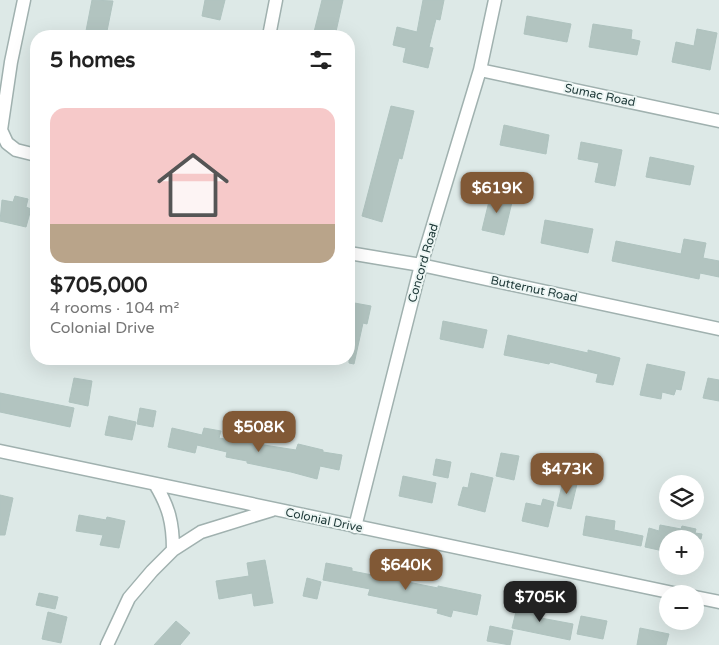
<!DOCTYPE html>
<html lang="en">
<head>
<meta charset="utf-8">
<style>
	:root { --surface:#fff; --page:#f6f6f6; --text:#222; --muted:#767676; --accent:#815936 }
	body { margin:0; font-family:"Varela Round",sans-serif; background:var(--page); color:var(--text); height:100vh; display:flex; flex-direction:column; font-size:19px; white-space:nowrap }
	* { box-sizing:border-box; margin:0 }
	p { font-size:16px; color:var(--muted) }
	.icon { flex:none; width:28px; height:28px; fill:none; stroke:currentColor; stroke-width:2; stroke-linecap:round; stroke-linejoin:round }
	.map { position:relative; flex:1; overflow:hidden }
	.sheet { position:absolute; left:30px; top:30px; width:325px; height:335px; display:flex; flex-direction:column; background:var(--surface); border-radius:20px; box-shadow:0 5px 20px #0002 }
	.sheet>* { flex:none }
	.controls { position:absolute; left:659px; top:475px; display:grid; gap:10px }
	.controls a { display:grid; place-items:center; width:45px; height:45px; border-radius:50%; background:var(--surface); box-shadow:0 5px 20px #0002; font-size:25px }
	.price { position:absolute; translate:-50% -42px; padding:0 11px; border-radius:10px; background:var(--accent); color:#fff; font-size:16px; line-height:32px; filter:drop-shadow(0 1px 2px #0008) }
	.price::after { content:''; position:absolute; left:50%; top:30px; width:15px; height:11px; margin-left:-8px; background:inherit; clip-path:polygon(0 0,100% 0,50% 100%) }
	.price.on { background:#222; color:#fff }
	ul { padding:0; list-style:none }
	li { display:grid; align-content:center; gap:10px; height:265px; padding:0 20px }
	li span { display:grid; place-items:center; height:155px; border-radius:15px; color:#555 }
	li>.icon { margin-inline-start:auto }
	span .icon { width:90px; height:90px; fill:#fffc; stroke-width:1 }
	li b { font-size:21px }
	h2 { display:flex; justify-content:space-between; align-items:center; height:60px; padding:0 20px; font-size:21px }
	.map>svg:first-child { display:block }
	.building { fill:#b2c4c0; stroke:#afc3bf }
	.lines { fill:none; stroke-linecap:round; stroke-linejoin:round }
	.street-casing { stroke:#a0b1af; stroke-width:15 }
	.street { stroke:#fff; stroke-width:12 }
	.labels { text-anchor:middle; stroke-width:4; stroke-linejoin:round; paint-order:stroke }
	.street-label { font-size:12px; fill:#1e3938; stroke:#edf6f4 }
</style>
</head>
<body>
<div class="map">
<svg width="719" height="645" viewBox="0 0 719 645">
	<rect width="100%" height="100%" fill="#dde9e7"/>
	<path class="building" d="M92,0L113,1L106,36H85Z
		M205,0H225L220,20L202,16Z
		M322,0H343L335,36H313Z
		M423,0H444L440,20L436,19L429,47L433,48L428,68L403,62L406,48L393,45L397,27L417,32Z
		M527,16L571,24L567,42L524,34Z
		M593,24L632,30L631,39L640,41L637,55L589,47Z
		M697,29L717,33L710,70L672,62L676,42L694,46Z
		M391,106L414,111L402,159L399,158L382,222L362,216Z
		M504,125L549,135L546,154L500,145Z
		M581,142L622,150L615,186L595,182L599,163L578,159Z
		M650,157L694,166L690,185L646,177Z
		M491,193L513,198L504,235L482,230Z
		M15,196L28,199L26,207L31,209L26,227L0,221L2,200L13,202Z
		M545,220L593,229L588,253L541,243Z
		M684,239L706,243L703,258L719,261V277L700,273L699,279L612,261L616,241L681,254Z
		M349,302L371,306L367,324L363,323L354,364L349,363Z
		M443,321L487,330L483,348L440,339Z
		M508,335L588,353V350L620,358L613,385L596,382L598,374L550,362L549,364L504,355Z
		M647,364L685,372L681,390L676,389L674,395L662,392L661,399L640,395Z
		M74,378L92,381L88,406L69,402Z
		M708,378L719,380V401L703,398Z
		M0,393L74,408L70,427L0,412Z
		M140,408L156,411L153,427L137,424Z
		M109,416L136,422L132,440L105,435Z
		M172,428L202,435L204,428L221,431L219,438L296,450L298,444L323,450V452L342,455L339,470L320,466L317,479L291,472L247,463V461L226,457L227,452L197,445L195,453L168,447Z
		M501,453L519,456L514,480L496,476Z
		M436,459L451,462L448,478L433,475Z
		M471,473L493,478L485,512L458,505L463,487L468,488Z
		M403,476L436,483L432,503L399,496Z
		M563,481L577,484L571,509L557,506Z
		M0,495L13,498L5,535H0Z
		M543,499L554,502L548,527L522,521L526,503L541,506Z
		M79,515L106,520L107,517L125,521L119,548L100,545L103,535L76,531Z
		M586,516L615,521L614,530L643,536L641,546L583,535Z
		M660,525L681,529L682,526L696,529L695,533L702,534L701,539H668V552L645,547L649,528L659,531Z
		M265,560L273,603L254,606L252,593L219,599L216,581L249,576L247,563Z
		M326,563L352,568V571L438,588V586L481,595L477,615L453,610L451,617L437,613L438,609L368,595L370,589L323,580Z
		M307,578L321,582L317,599L303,596Z
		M39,593L58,597L55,609L36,605Z
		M518,603L544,609L541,618L573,624L570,640L512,628Z
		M48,612L67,617L61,643L42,639Z
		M581,616L607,621L603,639L577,634Z
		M176,621L190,633L180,645H154Z
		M490,626L513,631L510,645L487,641Z
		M640,628L669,634L666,645H637Z"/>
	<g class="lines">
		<defs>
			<path id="street" d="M24,0L11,62L1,130L7,143L16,150L36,155
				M269,36L276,0
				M480,70L719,121
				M349,253L421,265L719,329
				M0,451L678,594
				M155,484C169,507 173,523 173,550
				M355,527L421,265L480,70L495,0
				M695,597L719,602
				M107,645L129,598L152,571L173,550L201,532L272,510"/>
		</defs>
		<use href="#street" class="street-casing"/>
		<use href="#street" class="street"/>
	</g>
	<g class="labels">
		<g class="street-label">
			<text transform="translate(600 95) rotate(12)" y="4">Sumac Road</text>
			<text transform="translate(423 263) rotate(-74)" y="4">Concord Road</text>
			<text transform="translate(534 289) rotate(12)" y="4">Butternut Road</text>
			<text transform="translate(324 520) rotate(12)" y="4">Colonial Drive</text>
		</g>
	</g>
</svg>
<div class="controls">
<a><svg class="icon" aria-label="layers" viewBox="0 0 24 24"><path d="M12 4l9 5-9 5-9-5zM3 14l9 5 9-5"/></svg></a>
<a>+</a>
<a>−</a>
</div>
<b class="price" style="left:497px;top:214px">$619K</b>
<b class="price" style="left:259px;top:453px">$508K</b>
<b class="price" style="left:567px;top:495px">$473K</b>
<b class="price" style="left:406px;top:591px">$640K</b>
<b class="price on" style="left:540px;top:623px">$705K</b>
<section class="sheet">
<h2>5 homes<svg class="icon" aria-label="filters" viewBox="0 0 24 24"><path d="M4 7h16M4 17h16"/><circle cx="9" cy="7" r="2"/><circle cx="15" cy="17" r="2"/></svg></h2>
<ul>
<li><span style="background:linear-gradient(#f6c9c9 75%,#b9a48a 0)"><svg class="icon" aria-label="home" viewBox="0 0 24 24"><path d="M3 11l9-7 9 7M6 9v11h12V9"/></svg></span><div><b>$705,000</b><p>4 rooms · 104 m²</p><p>Colonial Drive</p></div></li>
</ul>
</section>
</div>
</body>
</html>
